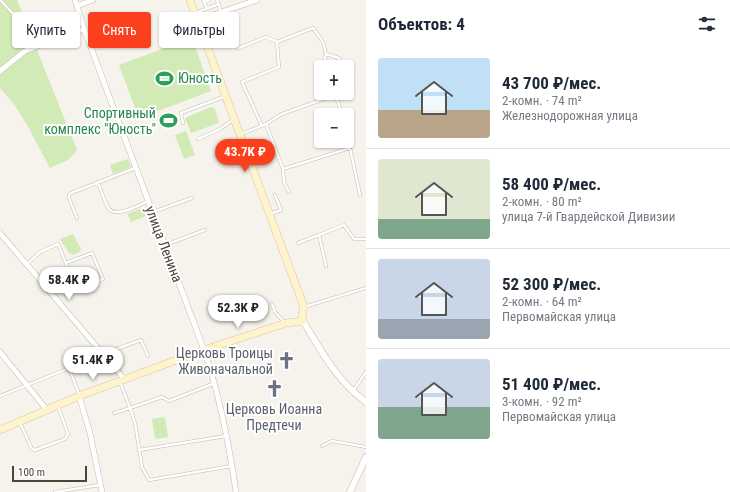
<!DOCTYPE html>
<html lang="ru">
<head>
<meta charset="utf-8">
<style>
	:root { --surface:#fff; --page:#f2f2f3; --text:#1f2937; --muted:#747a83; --line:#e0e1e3; --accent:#fc3f1d }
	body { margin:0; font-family:"Roboto Condensed",sans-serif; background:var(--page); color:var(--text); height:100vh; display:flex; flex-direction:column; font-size:15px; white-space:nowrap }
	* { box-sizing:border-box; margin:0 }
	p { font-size:13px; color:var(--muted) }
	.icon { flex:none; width:22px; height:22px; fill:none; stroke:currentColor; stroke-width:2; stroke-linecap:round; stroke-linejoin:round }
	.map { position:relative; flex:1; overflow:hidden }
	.drawer { display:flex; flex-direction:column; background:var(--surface); width:364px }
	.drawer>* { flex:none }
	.top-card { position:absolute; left:12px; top:12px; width:294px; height:36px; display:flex; gap:8px }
	.buttons { position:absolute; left:314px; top:60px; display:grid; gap:8px }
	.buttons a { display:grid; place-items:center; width:40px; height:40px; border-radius:4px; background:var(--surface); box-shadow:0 1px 3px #0004; font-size:20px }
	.scale { position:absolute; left:12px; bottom:10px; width:75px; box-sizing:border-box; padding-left:4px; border:2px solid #4b4439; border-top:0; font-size:11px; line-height:14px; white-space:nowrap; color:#4b4439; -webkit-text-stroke:3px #fff; paint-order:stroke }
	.price { position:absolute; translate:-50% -34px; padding:0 9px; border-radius:14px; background:#fff; color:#222; font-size:13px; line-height:26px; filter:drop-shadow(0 1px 2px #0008) }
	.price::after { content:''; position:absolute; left:50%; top:24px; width:12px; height:9px; margin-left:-6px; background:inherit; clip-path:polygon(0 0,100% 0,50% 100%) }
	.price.on { background:var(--accent); color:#fff }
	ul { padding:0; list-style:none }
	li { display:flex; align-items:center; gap:12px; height:100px; padding:0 12px }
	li+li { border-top:1px solid var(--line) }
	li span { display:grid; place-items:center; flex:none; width:112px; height:80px; border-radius:4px; color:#555 }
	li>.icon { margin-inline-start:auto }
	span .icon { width:48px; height:48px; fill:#fffc; stroke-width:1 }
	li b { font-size:17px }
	h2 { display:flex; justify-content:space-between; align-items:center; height:48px; padding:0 12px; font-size:17px }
	.tag { padding:0 14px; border-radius:4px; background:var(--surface); box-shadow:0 1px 3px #0004; font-size:14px; line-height:36px }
	.tag.on { background:var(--accent); color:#fff }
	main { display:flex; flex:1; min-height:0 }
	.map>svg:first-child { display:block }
	.green { fill:#d2eab5 }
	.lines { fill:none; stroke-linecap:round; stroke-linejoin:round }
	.service-casing { stroke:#c2bbae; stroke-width:3.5 }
	.minor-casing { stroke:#c2bbae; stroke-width:6 }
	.tertiary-casing { stroke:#c2bbae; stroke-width:7 }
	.secondary-casing { stroke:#d6c79b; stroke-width:8 }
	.service { stroke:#fff; stroke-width:2.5 }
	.minor { stroke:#fff; stroke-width:5 }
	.tertiary { stroke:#fff; stroke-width:6 }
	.secondary { stroke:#fff3cd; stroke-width:7 }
	.labels { text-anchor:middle; stroke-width:4; stroke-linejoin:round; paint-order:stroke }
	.leisure-label { font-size:14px; fill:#27864d; stroke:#fff; text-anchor:start }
	.street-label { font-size:14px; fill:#4b4439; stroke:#fff }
	.worship-label { font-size:14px; fill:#5b616d; stroke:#fff; text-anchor:end }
</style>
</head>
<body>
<main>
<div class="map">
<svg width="366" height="492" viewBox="0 0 366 492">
	<rect width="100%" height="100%" fill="#f6f3ec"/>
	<path class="green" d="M0,0H17L77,150L68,160L50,168L27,125L14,104L0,88Z
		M192,38L211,91L139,118L119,65Z
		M211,107L215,109L219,123L191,133L185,118Z
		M186,131L195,155L184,159L175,135Z
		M128,159L131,167L113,174L110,165Z
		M145,207L148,215L131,222L127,214Z
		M73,234L81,249L80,252L73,255L69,253L60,239Z
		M165,417L168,437L155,439L152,419Z"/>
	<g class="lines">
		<defs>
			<path id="service" d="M0,0L24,25L32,48
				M203,0L207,8
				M217,0L221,12
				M204,2L209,0
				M195,13L219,4
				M239,48L266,37L277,42
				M326,54L339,58L341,67
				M183,123L181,113L226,96
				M266,124L283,169L350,148
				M262,126L242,82L279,67L277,42L313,28L323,42L326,54L323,67
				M241,134L266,124L282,114L335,95L343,115
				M347,134L360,195
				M198,139L220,129L234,119
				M283,169L284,182L289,192
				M98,182C101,190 105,204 109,209C117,218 140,205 148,201
				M153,212L192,198
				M270,214L281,210L275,195
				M77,218L69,198V195L71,193L135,168
				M298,243L319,235
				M165,245L205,230
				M66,263L92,253L103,279L80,289H77L69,271
				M27,264L40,252L58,244L69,271L48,289
				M326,266L319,235L344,225L354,239H366
				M272,304L275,312L285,323
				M304,307L366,288
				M103,354L141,340L148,356
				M69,368L79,394
				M215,383L169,401L162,397L130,408L135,423L142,467L149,480L232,466
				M353,391L366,372
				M0,396L94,358
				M114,413L130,408L120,382
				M20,423L32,449L35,450L65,439L68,434L58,406
				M322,446L332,441L366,447
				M139,450L226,436
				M55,492L100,485"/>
			<path id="minor" d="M75,0L84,29L204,350C220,396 229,444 236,492
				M77,6L93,0
				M198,20L257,0
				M0,71L25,51L84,29
				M0,233L125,380
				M0,352L47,410
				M79,396L90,433L102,492"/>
			<path id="tertiary" d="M303,321C322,352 336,380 366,402
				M350,492L366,457"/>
			<path id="secondary" d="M0,430L79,396L204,350L286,323L303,321L302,313L304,307L190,0"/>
		</defs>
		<use href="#service" class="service-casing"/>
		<use href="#minor" class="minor-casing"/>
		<use href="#tertiary" class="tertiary-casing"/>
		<use href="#secondary" class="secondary-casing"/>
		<use href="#service" class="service"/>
		<use href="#minor" class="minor"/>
		<use href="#tertiary" class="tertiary"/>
		<use href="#secondary" class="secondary"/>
	</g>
	<defs>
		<symbol id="stadium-bare" viewBox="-9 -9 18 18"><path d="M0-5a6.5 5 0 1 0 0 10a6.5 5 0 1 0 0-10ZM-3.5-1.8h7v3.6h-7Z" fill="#2e9e5b" stroke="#fff" stroke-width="2.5" paint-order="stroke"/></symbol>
		<symbol id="church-bare" viewBox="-9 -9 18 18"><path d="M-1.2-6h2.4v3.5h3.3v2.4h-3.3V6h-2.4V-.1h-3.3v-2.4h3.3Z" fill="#6b7280" stroke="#fff" stroke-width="2.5" paint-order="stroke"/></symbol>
	</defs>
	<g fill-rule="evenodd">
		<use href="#stadium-bare" x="152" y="66" width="25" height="25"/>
		<use href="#stadium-bare" x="156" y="108" width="25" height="25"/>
		<use href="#church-bare" x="274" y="348" width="25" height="25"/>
		<use href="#church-bare" x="262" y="376" width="25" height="25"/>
	</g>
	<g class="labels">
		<g class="leisure-label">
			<text x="178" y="83">Юность</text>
			<text x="156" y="118" text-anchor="end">Спортивный<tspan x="156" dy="16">комплекс "Юность"</tspan></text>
		</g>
		<g class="street-label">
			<text transform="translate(164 244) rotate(69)" y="5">улица Ленина</text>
		</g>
		<g class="worship-label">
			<text x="273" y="358">Церковь Троицы<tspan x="273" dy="16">Живоначальной</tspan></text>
			<text x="274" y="414" text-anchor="middle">Церковь Иоанна<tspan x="274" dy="16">Предтечи</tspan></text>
		</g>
	</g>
</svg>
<div class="buttons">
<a>+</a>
<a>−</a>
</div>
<div class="scale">100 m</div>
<b class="price on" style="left:245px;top:173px">43.7K ₽</b>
<b class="price" style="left:69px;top:301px">58.4K ₽</b>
<b class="price" style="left:238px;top:329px">52.3K ₽</b>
<b class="price" style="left:93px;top:381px">51.4K ₽</b>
<div class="top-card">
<a class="tag">Купить</a>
<a class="tag on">Снять</a>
<a class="tag">Фильтры</a>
</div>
</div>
<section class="drawer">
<h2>Объектов: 4<svg class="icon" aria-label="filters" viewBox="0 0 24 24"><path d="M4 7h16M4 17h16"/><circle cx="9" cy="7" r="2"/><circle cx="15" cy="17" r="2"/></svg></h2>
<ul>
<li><span style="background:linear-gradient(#bfe0f5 65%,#b9a48a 0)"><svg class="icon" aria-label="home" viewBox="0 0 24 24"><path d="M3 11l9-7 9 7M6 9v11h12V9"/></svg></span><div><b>43 700 ₽/мес.</b><p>2-комн. · 74 m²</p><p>Железнодорожная улица</p></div></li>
<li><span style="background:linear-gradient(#dfe7d0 75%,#7fa58c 0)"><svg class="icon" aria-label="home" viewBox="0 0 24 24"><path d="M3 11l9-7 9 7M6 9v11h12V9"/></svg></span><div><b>58 400 ₽/мес.</b><p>2-комн. · 80 m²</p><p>улица 7-й Гвардейской Дивизии</p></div></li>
<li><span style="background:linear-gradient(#c9d6e8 75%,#9aa5b1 0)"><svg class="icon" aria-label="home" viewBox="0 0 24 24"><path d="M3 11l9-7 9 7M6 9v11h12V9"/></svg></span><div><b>52 300 ₽/мес.</b><p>2-комн. · 64 m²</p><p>Первомайская улица</p></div></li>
<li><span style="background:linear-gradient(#c9d6e8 60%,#7fa58c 0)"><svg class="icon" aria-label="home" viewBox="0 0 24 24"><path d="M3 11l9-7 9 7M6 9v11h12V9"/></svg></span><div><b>51 400 ₽/мес.</b><p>3-комн. · 92 m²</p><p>Первомайская улица</p></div></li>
</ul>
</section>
</main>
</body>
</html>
